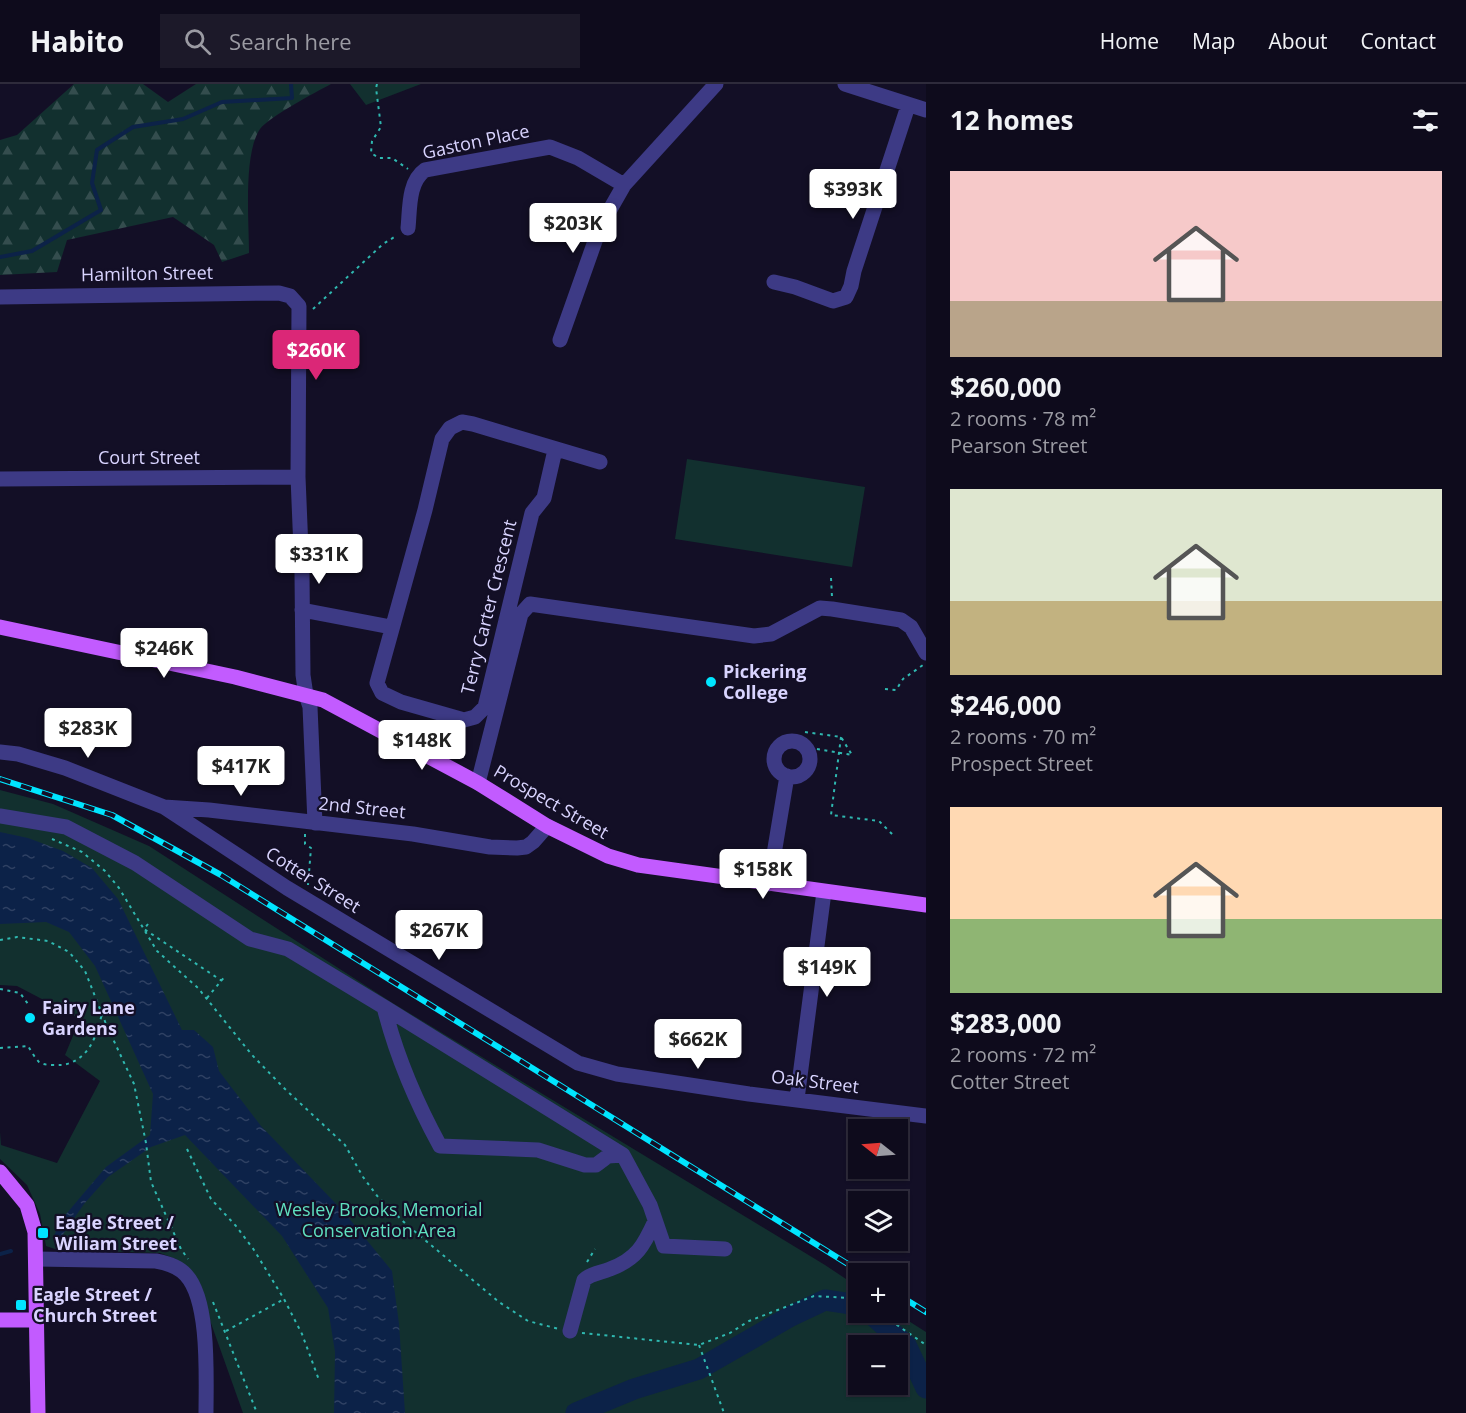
<!DOCTYPE html>
<html lang="en">
<head>
<meta charset="utf-8">
<style>
	:root { --surface:#0e0b1c; --page:#1c1929; --text:#f1f3f6; --muted:#9b9ba3; --line:#2e2b3b; --accent:#db2777 }
	body { margin:0; font-family:"Open Sans",sans-serif; background:var(--page); color:var(--text); height:100vh; display:flex; flex-direction:column; font-size:22px; white-space:nowrap }
	* { box-sizing:border-box; margin:0 }
	p { font-size:20px; color:var(--muted) }
	.icon { flex:none; width:33px; height:33px; fill:none; stroke:currentColor; stroke-width:2; stroke-linecap:round; stroke-linejoin:round }
	.map { position:relative; flex:1; overflow:hidden }
	.drawer { display:flex; flex-direction:column; background:var(--surface); width:540px }
	.drawer>* { flex:none }
	.needle { width:39px; rotate:287deg }
	.buttons { position:absolute; left:848px; top:1035px; display:grid; gap:12px }
	.buttons a { display:grid; place-items:center; width:60px; height:60px; border-radius:0px; background:var(--surface); box-shadow:0 2px 4px #0004,0 0 0 2px var(--line); font-size:30px }
	.price { position:absolute; translate:-50% -51px; padding:0 14px; border-radius:6px; background:#fff; color:#222; font-size:20px; line-height:39px; filter:drop-shadow(0 2px 3px #0008) }
	.price::after { content:''; position:absolute; left:50%; top:36px; width:18px; height:14px; margin-left:-9px; background:inherit; clip-path:polygon(0 0,100% 0,50% 100%) }
	.price.on { background:var(--accent); color:#fff }
	ul { padding:0; list-style:none }
	li { display:grid; align-content:center; gap:12px; height:318px; padding:0 24px }
	li span { display:grid; place-items:center; height:186px; border-radius:0px; color:#555 }
	li>.icon { margin-inline-start:auto }
	span .icon { width:108px; height:108px; fill:#fffc; stroke-width:1 }
	li b { font-size:26px }
	h2 { display:flex; justify-content:space-between; align-items:center; height:72px; padding:0 24px; font-size:26px }
	header { display:flex; align-items:center; gap:36px; box-sizing:border-box; height:84px; padding:0 30px; background:var(--surface); border-bottom:2px solid var(--line) }
	header strong { font-size:28px }
	nav { display:flex; gap:33px; margin-inline-start:auto; font-size:21px }
	.search { width:420px; height:54px; background:var(--page); display:flex; align-items:center; gap:15px; box-sizing:border-box; padding:0 21px; border-radius:0px; color:var(--muted); font-size:22px }
	main { display:flex; flex:1; min-height:0 }
	.map>svg:first-child { display:block }
	.forest { fill:url(#forest-firs) }
	.park { fill:#12302f; fill-rule:evenodd }
	.water { fill:url(#water-ripples) }
	.lines { fill:none; stroke-linecap:round; stroke-linejoin:round }
	.stream { stroke:#0c2248; stroke-width:4 }
	.river { stroke:#0c2248; stroke-width:21 }
	.path { stroke:#2fb8b0; stroke-width:2; stroke-dasharray:3 4.5; stroke-linecap:butt }
	.minor { stroke:#3d3a85; stroke-width:15 }
	.major { stroke:#c25bff; stroke-width:15 }
	.rail-casing { stroke:#00e5ff; stroke-width:6 }
	.rail { stroke:#130f26; stroke-width:4; stroke-dasharray:11; stroke-linecap:butt }
	.poi-dot { fill:#00e5ff; stroke:#130f26; stroke-width:2 }
	.labels { text-anchor:middle; stroke-width:4.5; stroke-linejoin:round; paint-order:stroke }
	.street-label { font-size:18px; fill:#d9d4ff; stroke:#130f26 }
	.poi-label { font-size:18px; font-weight:bold; fill:#d9d4ff; stroke:#130f26; text-anchor:start }
	.park-label { font-size:18px; fill:#5fe0c0; stroke:#130f26 }
</style>
</head>
<body>
<header>
<strong>Habito</strong>
<div class="search"><svg class="icon" aria-label="search" viewBox="0 0 24 24"><circle cx="10" cy="10" r="6"/><path d="M15 15l6 6"/></svg>Search here</div>
<nav><a>Home</a><a>Map</a><a>About</a><a>Contact</a></nav>
</header>
<main>
<div class="map">
<svg width="926" height="1329" viewBox="0 0 926 1329">
	<defs>
		<pattern id="forest-firs" width="22" height="20" patternUnits="userSpaceOnUse" patternTransform="scale(1.5)"><rect width="22" height="20" fill="#12302f"/><path d="M5 1l3.5 6h-7zM16 11l3.5 6h-7z" fill="#344d4e"/></pattern>
		<pattern id="water-ripples" width="26" height="14" patternUnits="userSpaceOnUse" patternTransform="scale(1.5)"><rect width="26" height="14" fill="#0c2248"/><path d="M2 4q2-2 4 0t4 0M15 11q2-2 4 0t4 0" fill="none" stroke="#2f4163"/></pattern>
	</defs>
	<rect width="100%" height="100%" fill="#130f26"/>
	<path class="forest" d="M74,0H143L168,18L196,0H331C316,8 269,33 260,45C243,70 249,138 249,169L222,178L214,161L173,133L67,156L57,188L0,191V56L17,51Z"/>
	<path class="park" d="M350,0H421L366,21Z
		M687,375L865,403L852,483L675,455Z
		M0,706L53,720L149,762L391,918L825,1181L858,1203V1228L896,1229L926,1248V1329H243L202,1214L176,1175L160,1169L58,1166L46,1162L40,1130L27,1101L0,1075V1048L1,1061L57,1079L100,997L65,971L80,935L17,902L0,901ZM858,1262H897V1300H858Z"/>
	<path class="water" d="M0,748L28,754L63,767L92,784L118,815L182,946H194L213,963L219,987L261,1042L343,1127L392,1187L399,1240L405,1329H334L335,1268L328,1224L282,1152L185,1051L151,1063L108,1093L84,1120L59,1156L53,1154L61,1136L106,1083L150,1051L153,1010L95,882L69,848L46,838L0,840Z"/>
	<g class="lines">
		<path class="stream" d="M0,173L32,167L101,126L92,99L97,66L133,43L183,35L222,18L292,14L291,0
			M0,1170L11,1167"/>
		<path class="river" d="M869,1228L906,1261L926,1304
			M576,1329L634,1305L699,1285L791,1232L825,1216L858,1221"/>
		<path class="path" d="M377,0L376,4L381,43L372,57L371,69L379,74H392L408,85
			M313,225L383,160L396,152
			M831,494L832,513
			M885,605L896,606L903,595L923,581
			M805,648L841,653L852,671L806,663
			M841,653L831,731L879,737L894,752
			M305,750V760L311,764L308,801
			M52,755L82,768L105,787L119,804L157,867L198,904L252,971L285,1005L345,1061L363,1093L378,1113L407,1141L499,1218L528,1237L559,1245
			M148,840L144,845L222,897
			M0,856L17,853L48,857L69,868L85,887L106,940L134,1000L146,1059L151,1098L181,1165L188,1175
			M0,905L20,909L28,920
			M207,914L226,891
			M0,964L28,962C31,967 35,974 39,978C45,982 55,981 62,981C88,977 97,953 102,929
			M187,1065L211,1115L236,1142L254,1166L284,1215L302,1250L319,1296
			M587,1178L595,1165
			M213,1218L257,1329
			M878,1228L926,1261
			M226,1247L284,1215
			M582,1249L699,1261L730,1249L749,1237L814,1212L849,1214L858,1218
			M699,1261L724,1329"/>
		<path class="minor" d="M845,0L926,26
			M408,144C410,125 408,98 425,86L550,63L578,74L624,101
			M774,198L795,203L833,217L846,213L851,202L854,187L908,22
			M0,213L279,209L290,212L299,222L298,393L302,490L303,591L306,611L310,623L315,739
			M560,256L600,143L624,101L716,0
			M555,366L544,414L532,429L485,623L475,633L464,636L401,618L382,609L377,599L425,426L442,355L450,344L462,338L473,340L600,378
			M0,395L298,393
			M302,526L391,543
			M774 675a18 18 0 1 1 36 0a18 18 0 1 1-36 0Z
			M0,668L18,670L65,684L164,723L287,804L578,979L617,990L749,1010L926,1032
			M478,699L521,530L530,520L754,552L771,550L820,524L832,525L901,536L911,543L926,569
			M164,723L209,726L413,750L490,763L517,764L526,763L533,758L547,742
			M0,732L66,743L135,779L250,855L288,865L384,923C396,971 416,1018 440,1062L538,1066L585,1081H596L608,1072L623,1071L650,1121L664,1162L725,1165
			M769,800L787,692
			M384,923L623,1071
			M797,1015L824,808
			M36,1175L156,1177C167,1179 178,1182 186,1191C210,1217 206,1294 206,1329
			M570,1247L584,1196C591,1189 601,1189 610,1185C637,1175 644,1161 655,1137"/>
		<path class="major" d="M0,543L235,593L323,616L478,699L547,742L608,772L638,781L926,821
			M0,1088L27,1121L35,1148L38,1329
			M0,1236H37"/>
		<defs>
			<path id="rail" d="M0,695L112,731L221,791L864,1190
				M897,1210L926,1228"/>
		</defs>
		<use href="#rail" class="rail-casing"/>
		<use href="#rail" class="rail"/>
	</g>
	<g class="poi-dot">
		<circle cx="711" cy="598" r="6"/>
		<circle cx="30" cy="934" r="6"/>
		<rect x="37" y="1143" width="12" height="12" rx="3"/>
		<rect x="15" y="1215" width="12" height="12" rx="3"/>
	</g>
	<g class="labels">
		<g class="street-label">
			<text transform="translate(476 58) rotate(-12)" y="6">Gaston Place</text>
			<text transform="translate(147 190) rotate(-1)" y="6">Hamilton Street</text>
			<text x="149" y="380">Court Street</text>
			<text transform="translate(489 523) rotate(-76)" y="6">Terry Carter Crescent</text>
			<text transform="translate(551 718) rotate(30)" y="6">Prospect Street</text>
			<text transform="translate(362 724) rotate(6)" y="6">2nd Street</text>
			<text transform="translate(313 796) rotate(32)" y="6">Cotter Street</text>
			<text transform="translate(815 998) rotate(7)" y="6">Oak Street</text>
		</g>
		<g class="poi-label">
			<text x="723" y="594">Pickering<tspan x="723" dy="21">College</tspan></text>
			<text x="42" y="930">Fairy Lane<tspan x="42" dy="21">Gardens</tspan></text>
			<text x="55" y="1145">Eagle Street /<tspan x="55" dy="21">Wiliam Street</tspan></text>
			<text x="33" y="1217">Eagle Street /<tspan x="33" dy="21">Church Street</tspan></text>
		</g>
		<g class="park-label">
			<text x="379" y="1132">Wesley Brooks Memorial<tspan x="379" dy="21">Conservation Area</tspan></text>
		</g>
	</g>
</svg>
<div class="buttons">
<a><svg class="needle" viewBox="-14 -14 28 28"><path d="M0-13l5 13h-10z" fill="#e53935"/><path d="M0 13l5-13h-10z" fill="#9b9ba3"/></svg></a>
<a><svg class="icon" aria-label="layers" viewBox="0 0 24 24"><path d="M12 4l9 5-9 5-9-5zM3 14l9 5 9-5"/></svg></a>
<a>+</a>
<a>−</a>
</div>
<b class="price" style="left:853px;top:136px">$393K</b>
<b class="price" style="left:573px;top:170px">$203K</b>
<b class="price on" style="left:316px;top:297px">$260K</b>
<b class="price" style="left:319px;top:501px">$331K</b>
<b class="price" style="left:164px;top:595px">$246K</b>
<b class="price" style="left:88px;top:675px">$283K</b>
<b class="price" style="left:422px;top:687px">$148K</b>
<b class="price" style="left:241px;top:713px">$417K</b>
<b class="price" style="left:763px;top:816px">$158K</b>
<b class="price" style="left:439px;top:877px">$267K</b>
<b class="price" style="left:827px;top:914px">$149K</b>
<b class="price" style="left:698px;top:986px">$662K</b>
</div>
<section class="drawer">
<h2>12 homes<svg class="icon" aria-label="filters" viewBox="0 0 24 24"><path d="M4 7h16M4 17h16"/><circle cx="9" cy="7" r="2"/><circle cx="15" cy="17" r="2"/></svg></h2>
<ul>
<li><span style="background:linear-gradient(#f6c9c9 70%,#b9a48a 0)"><svg class="icon" aria-label="home" viewBox="0 0 24 24"><path d="M3 11l9-7 9 7M6 9v11h12V9"/></svg></span><div><b>$260,000</b><p>2 rooms · 78 m²</p><p>Pearson Street</p></div></li>
<li><span style="background:linear-gradient(#dfe7d0 60%,#c2b280 0)"><svg class="icon" aria-label="home" viewBox="0 0 24 24"><path d="M3 11l9-7 9 7M6 9v11h12V9"/></svg></span><div><b>$246,000</b><p>2 rooms · 70 m²</p><p>Prospect Street</p></div></li>
<li><span style="background:linear-gradient(#ffd9b3 60%,#8fb573 0)"><svg class="icon" aria-label="home" viewBox="0 0 24 24"><path d="M3 11l9-7 9 7M6 9v11h12V9"/></svg></span><div><b>$283,000</b><p>2 rooms · 72 m²</p><p>Cotter Street</p></div></li>
</ul>
</section>
</main>
</body>
</html>
